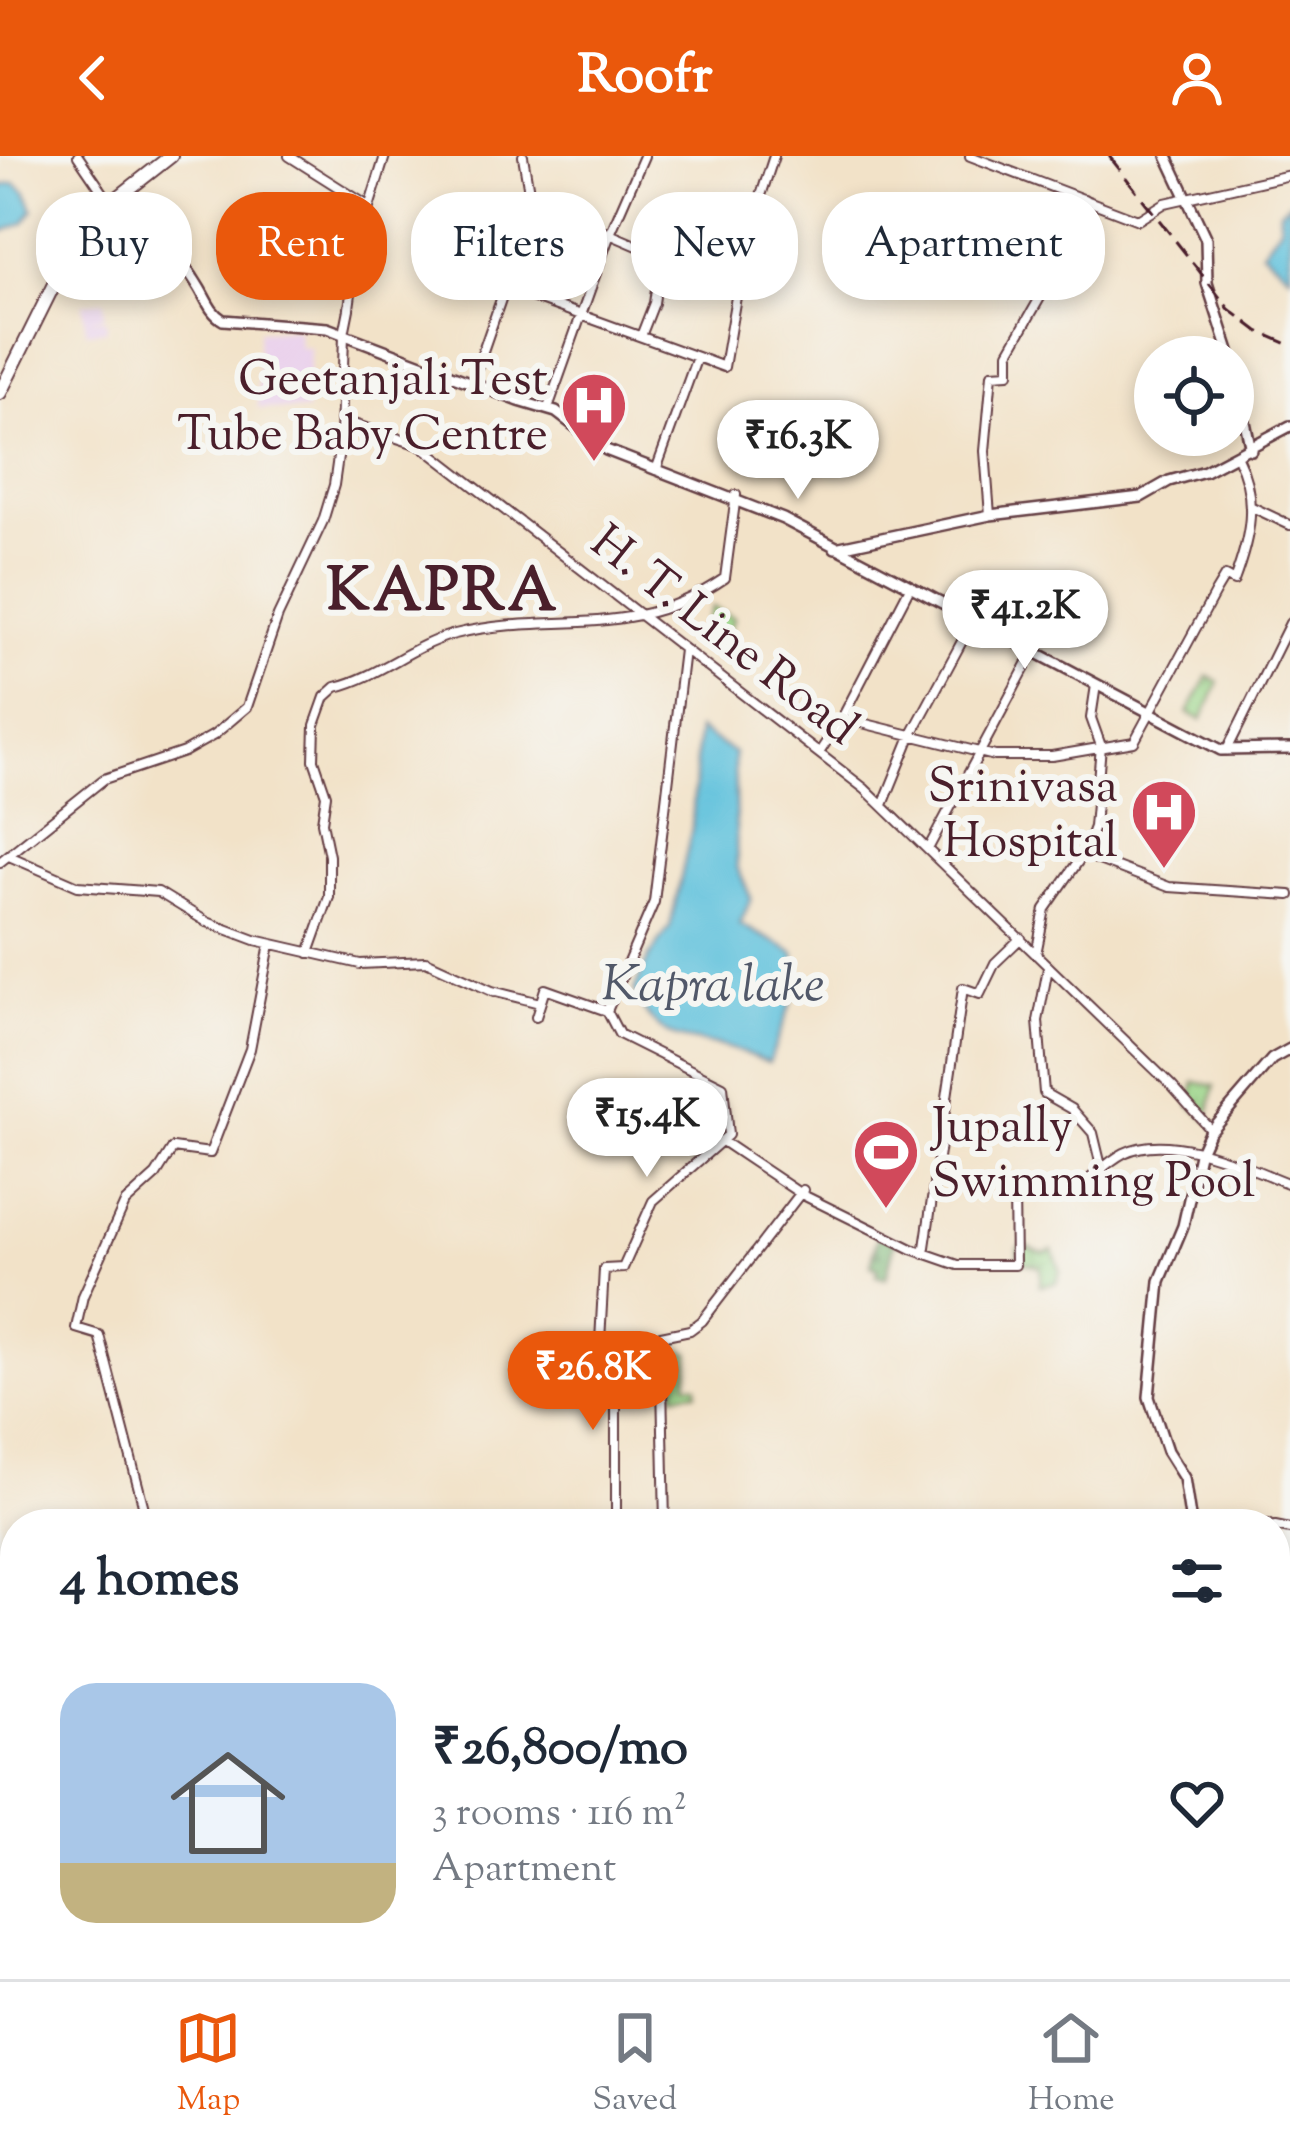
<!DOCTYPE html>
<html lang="en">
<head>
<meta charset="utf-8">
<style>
	:root { --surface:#fff; --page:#f2f2f3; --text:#1f2937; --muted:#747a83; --line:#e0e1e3; --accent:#ea580c }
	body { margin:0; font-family:"Sorts Mill Goudy",serif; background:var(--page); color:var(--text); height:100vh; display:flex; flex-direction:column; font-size:45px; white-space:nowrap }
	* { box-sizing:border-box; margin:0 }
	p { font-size:39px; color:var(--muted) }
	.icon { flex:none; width:66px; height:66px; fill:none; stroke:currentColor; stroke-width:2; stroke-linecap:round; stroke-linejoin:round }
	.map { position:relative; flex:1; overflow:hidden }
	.sheet { position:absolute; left:0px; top:1353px; width:1290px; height:471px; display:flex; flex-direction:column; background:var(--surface); border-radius:48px 48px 0 0; box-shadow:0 6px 18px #0003 }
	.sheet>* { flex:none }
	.top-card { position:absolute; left:36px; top:36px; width:1218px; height:108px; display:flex; gap:24px }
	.controls { position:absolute; left:1134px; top:180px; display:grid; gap:24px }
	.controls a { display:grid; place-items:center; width:120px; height:120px; border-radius:50%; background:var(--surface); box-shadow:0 6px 18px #0003; font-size:60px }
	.price { position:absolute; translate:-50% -102px; padding:0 27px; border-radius:42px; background:#fff; color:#222; font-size:39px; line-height:78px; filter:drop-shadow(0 3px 6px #0008) }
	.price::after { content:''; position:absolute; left:50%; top:72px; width:36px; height:27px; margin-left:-18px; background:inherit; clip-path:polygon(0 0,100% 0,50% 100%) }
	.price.selected { background:var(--accent); color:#fff }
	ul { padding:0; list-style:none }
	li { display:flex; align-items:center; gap:36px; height:300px; padding:0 60px }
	li span { display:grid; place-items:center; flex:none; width:336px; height:240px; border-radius:36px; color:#555 }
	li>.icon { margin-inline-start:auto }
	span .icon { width:144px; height:144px; fill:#fffc; stroke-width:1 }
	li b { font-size:51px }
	h2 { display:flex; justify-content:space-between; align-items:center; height:144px; padding:0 60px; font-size:51px }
	.pill { padding:0 42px; border-radius:48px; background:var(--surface); box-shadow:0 6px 18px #0003; font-size:42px; line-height:108px }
	.pill.selected { background:var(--accent); color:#fff }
	header { display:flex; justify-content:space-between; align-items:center; height:156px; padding:0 60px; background:var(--accent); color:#fff; font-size:54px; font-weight:800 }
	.dock { display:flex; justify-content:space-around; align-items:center; height:168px; border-top:3px solid var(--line); background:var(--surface); font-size:33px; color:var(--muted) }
	.dock a { display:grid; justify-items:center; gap:6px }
	.dock .selected { color:var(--accent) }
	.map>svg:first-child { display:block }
	.built { fill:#ead1ec }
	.grass { fill:#9cd689; stroke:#737a5a; stroke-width:3 }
	.forest { fill:url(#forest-firs); stroke:#646b50; stroke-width:3 }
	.wetland { fill:url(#wetland-marsh); stroke:#737a5a; stroke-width:3 }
	.park { fill:url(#park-tufts); stroke:#737a5a; stroke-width:3 }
	.water { fill:#5ec1dc; stroke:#547084; stroke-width:3 }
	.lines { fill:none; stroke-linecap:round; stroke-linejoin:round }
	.tertiary-casing { stroke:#633c43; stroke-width:12 }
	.secondary-casing { stroke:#633c43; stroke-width:14 }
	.primary-casing { stroke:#633c43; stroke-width:16 }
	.tertiary { stroke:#fff; stroke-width:8 }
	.secondary { stroke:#fff; stroke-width:9 }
	.primary { stroke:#fff; stroke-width:12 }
	.rail { stroke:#4a1f2b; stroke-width:3; stroke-dasharray:18 9; stroke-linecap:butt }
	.labels { text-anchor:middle; stroke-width:12; stroke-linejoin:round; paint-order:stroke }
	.poi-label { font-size:48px; fill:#4a1f2b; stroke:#f6f6f2; text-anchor:end }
	.street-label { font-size:48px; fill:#4a1f2b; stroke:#f6f6f2 }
	.water-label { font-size:51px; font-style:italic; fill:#515869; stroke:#f6f6f2 }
	.district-label { font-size:60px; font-weight:bold; letter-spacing:3px; fill:#4a1f2b; stroke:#f6f6f2 }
</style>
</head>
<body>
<header><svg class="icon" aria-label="back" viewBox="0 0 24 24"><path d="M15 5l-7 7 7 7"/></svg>Roofr<svg class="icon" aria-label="person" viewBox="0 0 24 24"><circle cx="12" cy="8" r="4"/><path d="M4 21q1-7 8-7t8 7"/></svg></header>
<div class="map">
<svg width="1290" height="1823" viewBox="0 0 1290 1823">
	<defs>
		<pattern id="forest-firs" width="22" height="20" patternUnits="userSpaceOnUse" patternTransform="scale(3)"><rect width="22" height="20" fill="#7db775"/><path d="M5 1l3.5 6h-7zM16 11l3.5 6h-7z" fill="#689460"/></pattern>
		<pattern id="wetland-marsh" width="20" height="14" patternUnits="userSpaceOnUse" patternTransform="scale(3)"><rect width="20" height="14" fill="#9cd689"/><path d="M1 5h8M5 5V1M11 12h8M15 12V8" fill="none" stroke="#88b776"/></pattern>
		<pattern id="park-tufts" width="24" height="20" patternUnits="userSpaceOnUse" patternTransform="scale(3)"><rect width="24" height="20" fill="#9cd689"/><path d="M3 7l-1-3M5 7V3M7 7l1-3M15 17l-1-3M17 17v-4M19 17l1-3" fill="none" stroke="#88b776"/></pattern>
	</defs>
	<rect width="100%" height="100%" fill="#f6f6f2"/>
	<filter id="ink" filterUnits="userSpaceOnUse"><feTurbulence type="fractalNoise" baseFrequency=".00833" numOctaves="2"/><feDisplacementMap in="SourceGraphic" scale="24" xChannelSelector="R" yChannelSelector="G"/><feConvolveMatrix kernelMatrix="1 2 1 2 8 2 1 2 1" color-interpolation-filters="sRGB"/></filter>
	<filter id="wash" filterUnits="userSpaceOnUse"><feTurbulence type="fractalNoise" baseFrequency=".004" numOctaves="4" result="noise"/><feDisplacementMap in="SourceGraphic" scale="48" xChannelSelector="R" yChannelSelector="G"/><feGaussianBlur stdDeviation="2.7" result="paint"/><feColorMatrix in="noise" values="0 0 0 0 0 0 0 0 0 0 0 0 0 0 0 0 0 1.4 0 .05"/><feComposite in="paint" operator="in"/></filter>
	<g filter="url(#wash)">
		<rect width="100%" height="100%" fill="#f2e2c8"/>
		<path class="built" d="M104,145L105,160L90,163H106L107,174L86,176L83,147Z
			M298,174L299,191L310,192L307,255L258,252V175Z"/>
		<path class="grass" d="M679,1194L690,1197L687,1228L697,1229V1236L674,1238L675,1226L663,1225L664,1195Z"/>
		<path class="forest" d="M878,1079L895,1085L886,1122L877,1120L878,1112L871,1109Z"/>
		<path class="wetland" d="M1022,1089L1043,1097L1053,1094L1060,1114L1056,1127L1040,1130L1041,1111L1018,1104V1092Z"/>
		<path class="park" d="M712,451L734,462L724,485L712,481L705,483L701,476Z
			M1208,520L1219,526L1202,564L1188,557Z
			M1195,926L1215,930L1208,964L1190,948Z"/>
		<path class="water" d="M15,27L26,36L33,53L25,66L0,77V30Z
			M1290,46V119L1262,95L1280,71V55Z
			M698,574L734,597L737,711L751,742L740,768L795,797L797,831L769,906C754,901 739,895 724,891C675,879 659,888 634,835L648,803L670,771L692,672Z"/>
	</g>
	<g filter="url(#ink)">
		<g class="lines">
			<defs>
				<path id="tertiary" d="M78,0L108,44
					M289,0L368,50
					M970,0L1138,64L1165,47L1290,19
					M530,44L661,100L654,147L641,180
					M504,131L697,201
					M349,152L358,87L385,0
					M474,221L532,54L523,0
					M548,252L610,78L644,0
					M341,264L422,290L865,633L1171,929L1211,974
					M656,314L697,201L724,211L745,88L774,0
					M1252,351L1290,369
					M990,359L985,295L992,218L1009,217V196L1061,105L1084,43
					M842,562L995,600H1052L1134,586L1216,435L1225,420L1234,425C1250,382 1259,344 1237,301
					M1227,594L1290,467
					M819,597L842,562L910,431
					M883,649L911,580L974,463
					M928,693L1034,495
					M1083,698L1169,731L1290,739
					M9,700L78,730L158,736L207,766L255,784L360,808L426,805L494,836
					M0,706L104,623L184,596L214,579L247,551L278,460L323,365L334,329L341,280L344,178L349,153
					M309,797L329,741V700L322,666L326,639L314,604L315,569L325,541L336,531C378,521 414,488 455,478C554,454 630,487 725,422L736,339
					M1036,798L1045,753L1084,697L1094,671L1101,590L1091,562L1096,529
					M1048,812L1038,865L1044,937L1072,953L1093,977L1101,1010
					M492,835L540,847
					M536,861L545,833L607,855
					M722,985L801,1038L912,1093L958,1109H1015L1014,1036
					M934,1026L1061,1041C1085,1032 1101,1009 1124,997C1170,974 1246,1011 1290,1028
					M924,1098L963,832L980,838L995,807L1021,782
					M623,1112L653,1045L728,979L723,930L619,878L607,855L654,746L684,494
					M148,1368L99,1179L76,1172L83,1140L125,1047L156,1019L173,992L210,997L250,893L270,788
					M616,1368V1185H600L604,1113L623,1112
					M665,1368L661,1180L690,1174L702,1165L803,1034
					M1131,1368H1138
					M1260,1368H1269
					M1275,1370L1290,1373
					M0,1416L15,1424
					M0,1680L15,1664"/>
				<path id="secondary" d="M1167,0L1206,83L1207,127L1231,201
					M107,67C153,76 176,92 200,133C207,145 211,157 223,164L327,172L519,245L556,256L606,294L783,363L1221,594L1290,593
					M1233,209L1251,294
					M835,392L990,359L1141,341L1169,325L1205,315L1290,270
					M1191,1368L1184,1322L1167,1295L1149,1241L1160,1125L1183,1070L1199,998L1209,976L1272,903L1290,893
					M1149,1823L1151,1809"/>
				<path id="primary" d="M97,58L171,0
					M89,70L113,68
					M0,237L66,104L92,66"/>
			</defs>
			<use href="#tertiary" class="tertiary-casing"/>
			<use href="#secondary" class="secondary-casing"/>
			<use href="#primary" class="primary-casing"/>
			<use href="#tertiary" class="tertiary"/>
			<use href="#secondary" class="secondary"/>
			<use href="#primary" class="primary"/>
			<path class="rail" d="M1109,0L1229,153L1258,175L1290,189"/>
		</g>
	</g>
	<defs>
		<symbol id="hospital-pin" viewBox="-11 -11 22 30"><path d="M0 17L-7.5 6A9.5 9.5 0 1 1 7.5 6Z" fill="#d1495b" stroke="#f6f6f2"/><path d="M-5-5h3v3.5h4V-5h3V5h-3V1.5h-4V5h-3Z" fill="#fff"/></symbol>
		<symbol id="stadium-pin" viewBox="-11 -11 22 30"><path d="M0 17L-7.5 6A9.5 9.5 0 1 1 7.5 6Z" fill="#d1495b" stroke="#f6f6f2"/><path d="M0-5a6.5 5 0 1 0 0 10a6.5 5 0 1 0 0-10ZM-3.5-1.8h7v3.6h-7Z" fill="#fff"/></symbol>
	</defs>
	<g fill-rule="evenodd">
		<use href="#hospital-pin" x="556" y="211" width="76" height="104"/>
		<use href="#hospital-pin" x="1126" y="618" width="76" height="104"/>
		<use href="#stadium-pin" x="848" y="958" width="76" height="104"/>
	</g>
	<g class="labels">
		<g class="poi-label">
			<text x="548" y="238">Geetanjali Test<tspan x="548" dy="55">Tube Baby Centre</tspan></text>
			<text x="1118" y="645">Srinivasa<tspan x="1118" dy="55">Hospital</tspan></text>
			<text x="932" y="985" text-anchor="start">Jupally<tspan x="932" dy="55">Swimming Pool</tspan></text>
		</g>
		<g class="street-label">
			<text transform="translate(726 477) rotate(38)" y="17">H. T. Line Road</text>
		</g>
		<g class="water-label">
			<text x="713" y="844">Kapra lake</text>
		</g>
		<g class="district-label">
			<text x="443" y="453">KAPRA</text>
		</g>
	</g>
</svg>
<div class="controls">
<a><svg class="icon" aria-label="locate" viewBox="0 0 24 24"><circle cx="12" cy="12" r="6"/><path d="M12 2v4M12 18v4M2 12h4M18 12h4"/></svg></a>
</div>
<b class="price" style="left:798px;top:346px">₹16.3K</b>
<b class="price" style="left:1025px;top:516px">₹41.2K</b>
<b class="price" style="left:647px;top:1024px">₹15.4K</b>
<b class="price selected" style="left:593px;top:1277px">₹26.8K</b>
<div class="top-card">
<a class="pill">Buy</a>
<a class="pill selected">Rent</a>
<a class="pill">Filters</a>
<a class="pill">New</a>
<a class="pill">Apartment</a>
</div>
<section class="sheet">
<h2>4 homes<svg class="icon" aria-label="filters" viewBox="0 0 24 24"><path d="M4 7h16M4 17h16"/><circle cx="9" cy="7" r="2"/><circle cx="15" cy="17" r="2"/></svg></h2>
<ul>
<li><span style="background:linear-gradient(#a9c7e8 75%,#c2b280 0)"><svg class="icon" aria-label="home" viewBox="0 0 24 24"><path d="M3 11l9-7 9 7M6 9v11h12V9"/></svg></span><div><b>₹26,800/mo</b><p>3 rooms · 116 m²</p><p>Apartment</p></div><svg class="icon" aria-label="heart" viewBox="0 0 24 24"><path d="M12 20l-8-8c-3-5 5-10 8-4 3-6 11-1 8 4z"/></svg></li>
</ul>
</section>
</div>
<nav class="dock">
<a class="selected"><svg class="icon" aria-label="map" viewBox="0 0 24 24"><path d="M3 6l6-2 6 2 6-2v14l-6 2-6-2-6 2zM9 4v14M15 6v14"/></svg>Map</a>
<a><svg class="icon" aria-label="saved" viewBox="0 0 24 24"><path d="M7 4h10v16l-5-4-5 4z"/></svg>Saved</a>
<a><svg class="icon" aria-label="home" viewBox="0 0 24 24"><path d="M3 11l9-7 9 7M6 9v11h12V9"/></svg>Home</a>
</nav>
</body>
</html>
